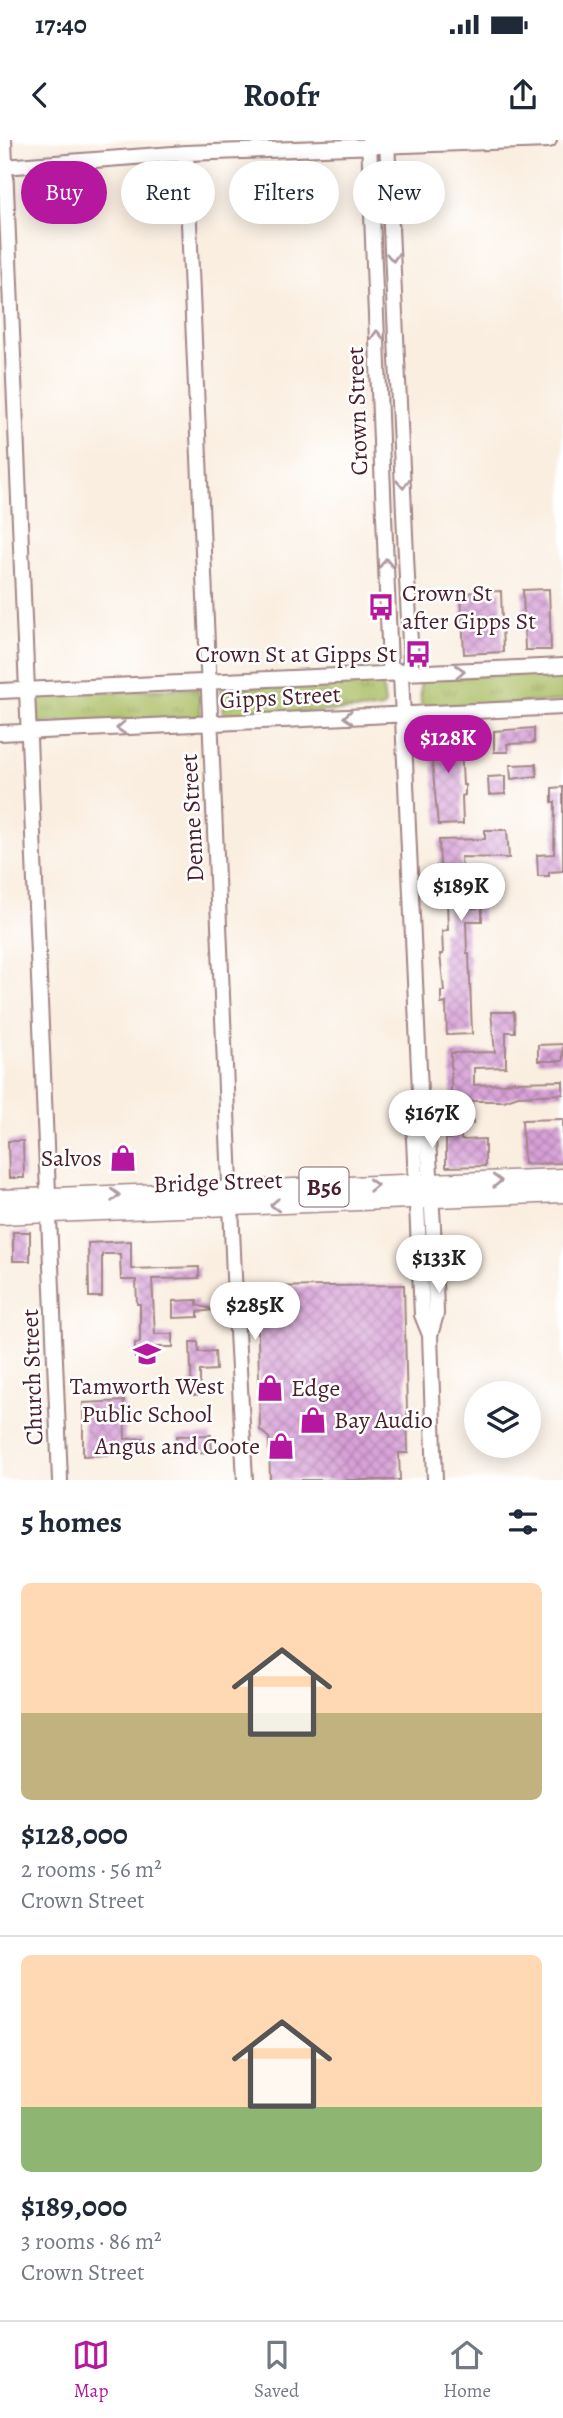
<!DOCTYPE html>
<html lang="en">
<head>
<meta charset="utf-8">
<style>
	:root { --surface:#fff; --page:#f2f2f3; --text:#1f2937; --muted:#747a83; --line:#e0e1e3; --accent:#b5179e }
	body { margin:0; font-family:Alegreya,serif; background:var(--page); color:var(--text); height:100vh; display:flex; flex-direction:column; font-size:26px; white-space:nowrap }
	* { box-sizing:border-box; margin:0 }
	p { font-size:23px; color:var(--muted) }
	.icon { flex:none; width:38px; height:38px; fill:none; stroke:currentColor; stroke-width:2; stroke-linecap:round; stroke-linejoin:round }
	.map { position:relative; height:1340px; overflow:hidden }
	.sheet { display:flex; flex-direction:column; background:var(--surface); flex:1 }
	.sheet>* { flex:none }
	.top-card { position:absolute; left:21px; top:21px; width:522px; height:63px; display:flex; gap:14px }
	.buttons { position:absolute; left:464px; top:1241px; display:grid; gap:14px }
	.buttons a { display:grid; place-items:center; width:77px; height:77px; border-radius:50%; background:var(--surface); box-shadow:0 4px 18px #0003; font-size:35px }
	.price { position:absolute; translate:-50% -60px; padding:0 16px; border-radius:24px; background:#fff; color:#222; font-size:23px; line-height:46px; filter:drop-shadow(0 2px 4px #0008) }
	.price::after { content:''; position:absolute; left:50%; top:42px; width:21px; height:16px; margin-left:-10px; background:inherit; clip-path:polygon(0 0,100% 0,50% 100%) }
	.price.active { background:var(--accent); color:#fff }
	ul { padding:0; list-style:none }
	li { display:grid; align-content:center; gap:14px; height:371px; padding:0 21px }
	li+li { border-top:2px solid var(--line) }
	li span { display:grid; place-items:center; height:217px; border-radius:10px; color:#555 }
	li>.icon { margin-inline-start:auto }
	span .icon { width:126px; height:126px; fill:#fffc; stroke-width:1 }
	li b { font-size:30px }
	h2 { display:flex; justify-content:space-between; align-items:center; height:84px; padding:0 21px; font-size:30px }
	.chip { padding:0 24px; border-radius:32px; background:var(--surface); box-shadow:0 4px 18px #0003; font-size:24px; line-height:63px }
	.chip.active { background:var(--accent); color:#fff }
	.status { display:flex; justify-content:space-between; align-items:center; height:49px; padding:0 35px; background:var(--surface); direction:ltr }
	.status svg { height:19px; fill:currentColor }
	header { display:flex; justify-content:space-between; align-items:center; height:91px; padding:0 21px; background:var(--surface); font-size:32px; font-weight:600 }
	.dock { display:flex; justify-content:space-around; align-items:center; height:98px; border-top:2px solid var(--line); background:var(--surface); font-size:19px; color:var(--muted) }
	.dock a { display:grid; justify-items:center; gap:4px }
	.dock .active { color:var(--accent) }
	.map>svg:first-child { display:block }
	.park { fill:url(#park-tufts); stroke:#7a6e46; stroke-width:2 }
	.building { fill:url(#building-cross-hatch) }
	.lines { fill:none; stroke-linecap:round; stroke-linejoin:round }
	.minor-casing { stroke:#a28686; stroke-width:18 }
	.major-casing { stroke:#a28686; stroke-width:21 }
	.minor { stroke:#fff; stroke-width:14 }
	.major { stroke:#fff; stroke-width:18 }
	.oneway { stroke:#ae9aa0 }
	.labels { text-anchor:middle; stroke-width:5; stroke-linejoin:round; paint-order:stroke }
	.shield { fill:#fff; stroke:#80626b; stroke-width:2 }
	.shield-label { font-size:23px; font-weight:bold; fill:#4a1f2b }
	.street-label { font-size:24px; fill:#4a1f2b; stroke:#fff }
	.poi-label { font-size:24px; fill:#4a1f2b; stroke:#fff; text-anchor:start }
</style>
</head>
<body>
<div class="status"><b>17:40</b><svg viewBox="0 0 49 12"><path d="M0 12V9h3v3zM5 12V6h3v6zM10 12V3h3v9zM15 12V0h3v12zM26 1h20v11H26zM47 4h2v5h-2z"/></svg></div>
<header><svg class="icon" aria-label="back" viewBox="0 0 24 24"><path d="M15 5l-7 7 7 7"/></svg>Roofr<svg class="icon" aria-label="share" viewBox="0 0 24 24"><path d="M12 15V3M7 8l5-5 5 5M5 13v7h14v-7"/></svg></header>
<div class="map">
<svg width="563" height="1340" viewBox="0 0 563 1340">
	<defs>
		<pattern id="park-tufts" width="24" height="20" patternUnits="userSpaceOnUse" patternTransform="scale(1.75)"><rect width="24" height="20" fill="#a9bc60"/><path d="M3 7l-1-3M5 7V3M7 7l1-3M15 17l-1-3M17 17v-4M19 17l1-3" fill="none" stroke="#8c984f"/></pattern>
		<pattern id="building-cross-hatch" width="8" height="8" patternUnits="userSpaceOnUse" patternTransform="scale(1.75)"><rect width="8" height="8" fill="#d8a1d8"/><path d="M0 0l8 8M0 8l8-8" fill="none" stroke="#b183af"/></pattern>
	</defs>
	<rect width="100%" height="100%" fill="#fff"/>
	<filter id="ink" filterUnits="userSpaceOnUse"><feTurbulence type="fractalNoise" baseFrequency=".0143" numOctaves="2"/><feDisplacementMap in="SourceGraphic" scale="14" xChannelSelector="R" yChannelSelector="G"/><feConvolveMatrix kernelMatrix="1 2 1 2 8 2 1 2 1" color-interpolation-filters="sRGB"/></filter>
	<filter id="wash" filterUnits="userSpaceOnUse"><feTurbulence type="fractalNoise" baseFrequency=".00686" numOctaves="4" result="noise"/><feDisplacementMap in="SourceGraphic" scale="28" xChannelSelector="R" yChannelSelector="G"/><feGaussianBlur stdDeviation="1.57" result="paint"/><feColorMatrix in="noise" values="0 0 0 0 0 0 0 0 0 0 0 0 0 0 0 0 0 1.4 0 .05"/><feComposite in="paint" operator="in"/></filter>
	<g filter="url(#wash)">
		<rect width="100%" height="100%" fill="#faeee0"/>
		<path class="park" d="M563,531V561L428,567L421,565L420,539Z
			M382,541L385,564L384,567L378,569L227,576L223,575L221,548Z
			M198,548L201,574L199,577L43,583L37,581L38,554Z"/>
		<g id="blocks">
			<path class="building" d="M549,449L551,510H525L523,450Z
				M501,451L503,512L464,514L461,453Z
				M460,588L463,645H465V655L462,656L463,684L438,685L429,589Z
				M534,588V603L507,604L508,612H494V591Z
				M536,624L537,636L511,639L510,625Z
				M505,636V654L489,655L488,637Z
				M563,647V731L549,732V736H538L537,715L554,714L555,662H552V648Z
				M485,690H507L509,718L461,717L463,746H467L468,768H482V781H466L467,813H469L472,894L447,895L446,863L441,864V851H444L440,814H443L442,791L448,790L447,761H444L443,744H437L436,726H440L439,700L485,699Z
				M491,872H514L515,892H506V927L474,928V945L504,944L514,941L515,942L563,941V954L518,956L504,961H472L473,983L461,984V1000L485,999V1026L446,1027V999H451V913L495,912Z
				M563,904V921H538V905Z
				M563,979V1023L524,1024L522,980Z
				M8,1001H23L24,1038H9Z
				M13,1092H30V1121H13Z
				M131,1101V1129L199,1127V1138L152,1139L155,1194H173V1207H155L156,1217L135,1218V1203L140,1202V1164H137L136,1140H121L120,1114H102V1157H89L88,1103Z
				M404,1145L408,1313H399L400,1340H270L269,1298L260,1290L257,1147Z
				M197,1160V1165L214,1170L198,1172V1177L173,1178V1161Z
				M190,1202H198L199,1212L215,1211L216,1230L200,1231V1255H192Z
				M124,1261L125,1299L143,1298L144,1313L83,1316V1263Z
				M211,1295L212,1312L178,1313L177,1296Z"/>
		</g>
	</g>
	<g filter="url(#ink)">
		<use href="#blocks" fill-opacity="0" stroke="#a28686" stroke-width="2"/>
		<g class="lines">
			<defs>
				<path id="minor" d="M4,0L60,1340
					M369,0L390,526L401,534
					M387,0L411,525L401,534
					M186,13L234,1136L245,1340
					M3,27L186,13L549,0
					M401,534L421,973L428,999L434,1105L436,1174L430,1195L435,1340
					M0,551L563,526
					M0,593L563,567
					M420,974L414,999L422,1175L430,1195"/>
				<path id="major" d="M0,1059L563,1038
					M0,1075L563,1053"/>
			</defs>
			<use href="#minor" class="minor-casing"/>
			<use href="#major" class="major-casing"/>
			<use href="#minor" class="minor"/>
			<use href="#major" class="major"/>
		</g>
		<defs><path id="oneway-chevron" d="M-2-3.5L2.5 0L-2 3.5" fill="none" stroke-width="1.6" stroke-linecap="round" stroke-linejoin="round" transform="scale(1.75)"/></defs>
		<g class="oneway">
			<use href="#oneway-chevron" transform="translate(393 117) rotate(87)"/>
			<use href="#oneway-chevron" transform="translate(377 195) rotate(-92)"/>
			<use href="#oneway-chevron" transform="translate(403 344) rotate(87)"/>
			<use href="#oneway-chevron" transform="translate(386 423) rotate(-92)"/>
			<use href="#oneway-chevron" transform="translate(460 531) rotate(-3)"/>
			<use href="#oneway-chevron" transform="translate(348 577) rotate(177)"/>
			<use href="#oneway-chevron" transform="translate(121 588) rotate(177)"/>
			<use href="#oneway-chevron" transform="translate(497 1041) rotate(-2)"/>
			<use href="#oneway-chevron" transform="translate(373 1045) rotate(-2)"/>
			<use href="#oneway-chevron" transform="translate(115 1055) rotate(-2)"/>
			<use href="#oneway-chevron" transform="translate(275 1065) rotate(178)"/>
		</g>
	</g>
	<defs>
		<symbol id="bus-bare" viewBox="-9 -9 18 18"><path d="M-5-6H5V4H4V6H2V4H-2V6H-4V4H-5ZM-3.5-4V0h7V-4ZM-3.5 1.2v1.5H-2V1.2ZM2 1.2v1.5H3.5V1.2Z" fill="#b5179e" stroke="#fff" stroke-width="2.5" paint-order="stroke"/></symbol>
		<symbol id="shop-bare" viewBox="-9 -9 18 18"><path d="M-5-2.5h2.3a2.7 3.5 0 0 1 5.4 0H5L5.5 6h-11ZM-1.5-2.5h3a1.5 2.3 0 0 0-3 0Z" fill="#b5179e" stroke="#fff" stroke-width="2.5" paint-order="stroke"/></symbol>
		<symbol id="school-bare" viewBox="-9 -9 18 18"><path d="M0-5L7-2L0 1L-7-2ZM-4 1L0 2.5L4 1V4Q0 6-4 4Z" fill="#b5179e" stroke="#fff" stroke-width="2.5" paint-order="stroke"/></symbol>
	</defs>
	<g fill-rule="evenodd">
		<use href="#bus-bare" x="362" y="448" width="38" height="38"/>
		<use href="#bus-bare" x="399" y="495" width="38" height="38"/>
		<use href="#shop-bare" x="104" y="999" width="38" height="38"/>
		<use href="#school-bare" x="128" y="1195" width="38" height="38"/>
		<use href="#shop-bare" x="251" y="1229" width="38" height="38"/>
		<use href="#shop-bare" x="294" y="1261" width="38" height="38"/>
		<use href="#shop-bare" x="262" y="1287" width="38" height="38"/>
	</g>
	<g class="labels">
		<rect class="shield" x="299.5" y="1027.5" width="49" height="39" rx="5"/>
		<g class="shield-label">
			<text x="324" y="1055">B56</text>
		</g>
		<g class="street-label">
			<text transform="translate(357 271) rotate(-92)" y="8">Crown Street</text>
			<text transform="translate(280 557) rotate(-3)" y="8">Gipps Street</text>
			<text transform="translate(192 678) rotate(-93)" y="8">Denne Street</text>
			<text transform="translate(218 1042) rotate(-2)" y="8">Bridge Street</text>
			<text transform="translate(32 1237) rotate(-92)" y="8">Church Street</text>
		</g>
		<g class="poi-label">
			<text x="402" y="461">Crown St<tspan x="402" dy="28">after Gipps St</tspan></text>
			<text x="397" y="522" text-anchor="end">Crown St at Gipps St</text>
			<text x="102" y="1026" text-anchor="end">Salvos</text>
			<text x="147" y="1254" text-anchor="middle">Tamworth West<tspan x="147" dy="28">Public School</tspan></text>
			<text x="291" y="1256">Edge</text>
			<text x="334" y="1288">Bay Audio</text>
			<text x="260" y="1314" text-anchor="end">Angus and Coote</text>
		</g>
	</g>
</svg>
<div class="buttons">
<a><svg class="icon" aria-label="layers" viewBox="0 0 24 24"><path d="M12 4l9 5-9 5-9-5zM3 14l9 5 9-5"/></svg></a>
</div>
<b class="price active" style="left:448px;top:635px">$128K</b>
<b class="price" style="left:461px;top:783px">$189K</b>
<b class="price" style="left:432px;top:1010px">$167K</b>
<b class="price" style="left:439px;top:1155px">$133K</b>
<b class="price" style="left:255px;top:1202px">$285K</b>
<div class="top-card">
<a class="chip active">Buy</a>
<a class="chip">Rent</a>
<a class="chip">Filters</a>
<a class="chip">New</a>
</div>
</div>
<section class="sheet">
<h2>5 homes<svg class="icon" aria-label="filters" viewBox="0 0 24 24"><path d="M4 7h16M4 17h16"/><circle cx="9" cy="7" r="2"/><circle cx="15" cy="17" r="2"/></svg></h2>
<ul>
<li><span style="background:linear-gradient(#ffd9b3 60%,#c2b280 0)"><svg class="icon" aria-label="home" viewBox="0 0 24 24"><path d="M3 11l9-7 9 7M6 9v11h12V9"/></svg></span><div><b>$128,000</b><p>2 rooms · 56 m²</p><p>Crown Street</p></div></li>
<li><span style="background:linear-gradient(#ffd9b3 70%,#8fb573 0)"><svg class="icon" aria-label="home" viewBox="0 0 24 24"><path d="M3 11l9-7 9 7M6 9v11h12V9"/></svg></span><div><b>$189,000</b><p>3 rooms · 86 m²</p><p>Crown Street</p></div></li>
</ul>
</section>
<nav class="dock">
<a class="active"><svg class="icon" aria-label="map" viewBox="0 0 24 24"><path d="M3 6l6-2 6 2 6-2v14l-6 2-6-2-6 2zM9 4v14M15 6v14"/></svg>Map</a>
<a><svg class="icon" aria-label="saved" viewBox="0 0 24 24"><path d="M7 4h10v16l-5-4-5 4z"/></svg>Saved</a>
<a><svg class="icon" aria-label="home" viewBox="0 0 24 24"><path d="M3 11l9-7 9 7M6 9v11h12V9"/></svg>Home</a>
</nav>
</body>
</html>
